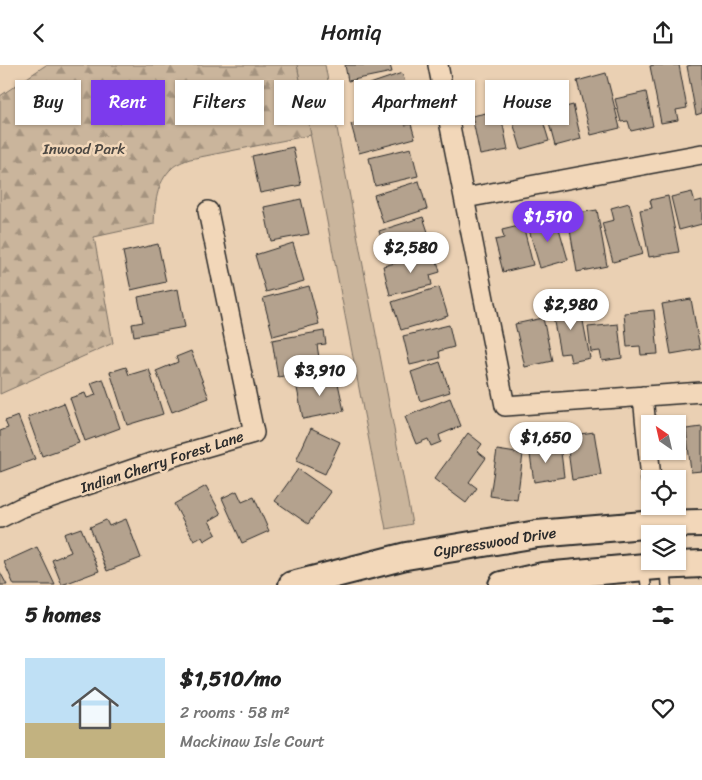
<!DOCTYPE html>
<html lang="en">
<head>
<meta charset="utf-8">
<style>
	:root { --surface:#fff; --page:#f6f6f6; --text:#222; --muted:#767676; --line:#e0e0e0; --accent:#7c3aed }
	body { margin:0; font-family:Sriracha,sans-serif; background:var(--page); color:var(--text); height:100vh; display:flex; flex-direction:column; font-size:19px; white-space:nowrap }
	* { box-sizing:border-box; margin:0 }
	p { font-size:16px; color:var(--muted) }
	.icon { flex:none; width:28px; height:28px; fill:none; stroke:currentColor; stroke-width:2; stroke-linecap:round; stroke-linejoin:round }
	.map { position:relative; height:520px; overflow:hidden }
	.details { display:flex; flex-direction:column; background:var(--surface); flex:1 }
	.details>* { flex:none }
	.top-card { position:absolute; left:15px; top:15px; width:672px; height:45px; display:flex; gap:10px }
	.needle { width:32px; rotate:326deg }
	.buttons { position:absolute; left:641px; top:350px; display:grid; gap:10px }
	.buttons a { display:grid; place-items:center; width:45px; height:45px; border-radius:0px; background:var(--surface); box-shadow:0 1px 4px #0004; font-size:25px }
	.price { position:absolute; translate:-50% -42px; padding:0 11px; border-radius:18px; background:#fff; color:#222; font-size:16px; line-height:32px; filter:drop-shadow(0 1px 2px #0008) }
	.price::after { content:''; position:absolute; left:50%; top:30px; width:15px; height:11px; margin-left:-8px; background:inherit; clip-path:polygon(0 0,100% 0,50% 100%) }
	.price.current { background:var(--accent); color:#fff }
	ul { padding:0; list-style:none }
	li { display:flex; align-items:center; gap:15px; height:125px; padding:0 25px }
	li+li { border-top:1px solid var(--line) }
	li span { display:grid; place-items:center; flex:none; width:140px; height:100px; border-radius:0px; color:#555 }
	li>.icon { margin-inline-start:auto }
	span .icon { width:60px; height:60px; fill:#fffc; stroke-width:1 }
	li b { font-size:21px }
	h2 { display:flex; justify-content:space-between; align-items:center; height:60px; padding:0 25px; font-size:21px }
	.tag { padding:0 18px; border-radius:0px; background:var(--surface); box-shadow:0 1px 4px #0004; font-size:18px; line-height:45px }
	.tag.current { background:var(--accent); color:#fff }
	header { display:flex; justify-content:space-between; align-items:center; height:65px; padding:0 25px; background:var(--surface); font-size:22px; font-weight:600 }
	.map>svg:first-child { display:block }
	.grass { fill:#cab59c; stroke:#7a7064 }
	.forest { fill:url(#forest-firs); stroke:#7a7064 }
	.building { fill:#b4a28e; stroke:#2b2b2b }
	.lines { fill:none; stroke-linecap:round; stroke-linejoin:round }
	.service-casing { stroke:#2b2b2b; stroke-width:12 }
	.minor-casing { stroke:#2b2b2b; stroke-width:22 }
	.secondary-casing { stroke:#2b2b2b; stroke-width:30 }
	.service { stroke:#f2d7b9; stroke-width:9 }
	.minor { stroke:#f2d7b9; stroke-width:19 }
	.secondary { stroke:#f2d7b9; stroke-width:26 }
	.labels { text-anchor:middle; stroke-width:5; stroke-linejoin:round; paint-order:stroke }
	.park-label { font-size:15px; fill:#4b4742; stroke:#f2d7b9 }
	.street-label { font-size:15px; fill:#2b2b2b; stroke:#f2d7b9 }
</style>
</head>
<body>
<header><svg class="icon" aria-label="back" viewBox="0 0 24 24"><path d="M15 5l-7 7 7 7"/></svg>Homiq<svg class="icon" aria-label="share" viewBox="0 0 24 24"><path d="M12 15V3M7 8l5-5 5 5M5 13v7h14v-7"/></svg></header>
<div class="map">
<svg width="702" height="520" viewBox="0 0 702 520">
	<defs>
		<pattern id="forest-firs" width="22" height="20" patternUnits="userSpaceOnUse" patternTransform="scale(1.25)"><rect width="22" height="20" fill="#cab59c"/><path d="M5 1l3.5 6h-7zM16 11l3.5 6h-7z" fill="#a4937f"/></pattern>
	</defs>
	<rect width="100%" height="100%" fill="#ead0b3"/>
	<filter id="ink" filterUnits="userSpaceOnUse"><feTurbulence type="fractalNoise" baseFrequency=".02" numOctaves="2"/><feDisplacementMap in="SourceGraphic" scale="10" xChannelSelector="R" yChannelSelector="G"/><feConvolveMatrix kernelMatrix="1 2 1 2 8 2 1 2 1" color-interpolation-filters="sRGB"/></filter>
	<g filter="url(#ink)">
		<path class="grass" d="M297,0H325L412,459L386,464Z"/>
		<path class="forest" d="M46,0H297L311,70L190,94C184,96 176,99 172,103C156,118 155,139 154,159L94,172L113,278L0,329V31Z"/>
		<path class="building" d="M345,0H390L392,7L348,16Z
			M654,0H679L687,43L676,45L678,55L661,58L650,1Z
			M692,0H702V48L696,50L687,1Z
			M402,8L409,29L395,34L397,41L374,49L364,21Z
			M606,8L620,63L591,70L577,16Z
			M533,23L549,76L521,84L505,31Z
			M646,27L653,61L631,66L628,56L621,57L615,34Z
			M573,40L581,74L555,81L546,47Z
			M500,45L508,85L480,90L472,51Z
			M401,46L405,60L411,59L415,73L359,88L351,59Z
			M293,82L301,120L260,128L252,91Z
			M411,83L418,111L375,121L369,93Z
			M419,116L427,144L383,158L374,130Z
			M692,127L695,137L702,135V159L679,165L671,132Z
			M668,131L679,187L649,192L640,145L652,143L650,135Z
			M301,134L309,169L271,176L264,142Z
			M629,138L643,189L613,197L602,158L614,155L611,143Z
			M597,145L607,201L577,207L569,159L580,157L578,148Z
			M423,152L432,179L387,194L379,166Z
			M556,153L568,195L540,203L528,161Z
			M523,160L533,200L503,207L495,175L504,173L502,165Z
			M293,178L304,216L266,227L255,190Z
			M158,179L166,217L131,225L123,187Z
			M435,188L440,207L430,210L432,220L390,230L383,201Z
			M309,221L319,259L273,271L263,233Z
			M439,222L448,251L401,265L392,237Z
			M178,224L185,262L134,271L132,259L143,257L138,232Z
			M691,234L700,284L671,289L662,239Z
			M579,235L590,293L571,297L569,288L560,289L551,241Z
			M654,245L658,289L641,290L640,281L627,282L624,248Z
			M543,253L552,296L525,302L515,259Z
			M618,259L622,293L602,296L600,286L591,287L588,262Z
			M449,260L454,282L439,286L440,293L410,300L403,271Z
			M324,266L326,279L317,280L321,305L278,312L272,275Z
			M191,286L209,333L172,347L156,306L178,297L176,292Z
			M440,297L450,327L420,336L411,307Z
			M126,302L129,310L149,304L163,349L127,360L110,307Z
			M336,309L344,346L303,354L296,318Z
			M103,314L120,363L85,376L70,333L85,328L87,333L96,330L91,318Z
			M450,333L461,361L439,370L441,377L431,381L428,374L416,379L405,352Z
			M64,338L79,378L42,391L28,352Z
			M18,351L35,394L0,407V366L8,363L5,356Z
			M702,362V406L691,407L686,364Z
			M311,363L340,377L325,409L296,396Z
			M594,367L601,410L572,415L566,371Z
			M468,368L482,379L477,386L486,393L469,417L477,423L466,438L434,414Z
			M552,380L553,388L561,387L564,412L534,417L529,383Z
			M497,385L523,389L517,435L490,431Z
			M298,404L331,427L308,459L275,436Z
			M206,421L221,449L209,456L216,469L204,476L202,472L194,476L174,439Z
			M237,426L242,437L254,432L269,466L242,478L222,433Z
			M126,454L141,493L107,506L90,462L106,455L109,461Z
			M81,463L99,506L62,520L52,495L71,487L64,469Z
			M37,482L55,520H14L4,497Z
			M0,507L7,520H0Z"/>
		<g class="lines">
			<defs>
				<path id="service" d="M666,503L667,520
					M644,505L646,520"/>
				<path id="minor" d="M438,0L505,341L702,327
					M465,133L702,89
					M643,331L651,414
					M654,441L656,469
					M0,453L20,443L151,398L254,368L208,146"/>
				<path id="secondary" d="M292,520L406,491L537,469L656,459L702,458
					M502,520L543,511L657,501L702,499"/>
			</defs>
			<use href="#service" class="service-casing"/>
			<use href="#minor" class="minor-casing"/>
			<use href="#secondary" class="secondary-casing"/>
			<use href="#service" class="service"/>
			<use href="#minor" class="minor"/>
			<use href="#secondary" class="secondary"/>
		</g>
	</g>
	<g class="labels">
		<g class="park-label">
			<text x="84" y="89">Inwood Park</text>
		</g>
		<g class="street-label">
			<text transform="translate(162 397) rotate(-18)" y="5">Indian Cherry Forest Lane</text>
			<text transform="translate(495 477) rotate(-9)" y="5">Cypresswood Drive</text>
		</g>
	</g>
</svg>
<div class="buttons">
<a><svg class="needle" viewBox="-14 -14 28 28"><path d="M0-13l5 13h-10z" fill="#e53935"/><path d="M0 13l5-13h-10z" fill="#767676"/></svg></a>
<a><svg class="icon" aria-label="locate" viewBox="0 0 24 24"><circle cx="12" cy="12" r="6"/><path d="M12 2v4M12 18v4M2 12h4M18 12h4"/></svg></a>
<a><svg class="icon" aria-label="layers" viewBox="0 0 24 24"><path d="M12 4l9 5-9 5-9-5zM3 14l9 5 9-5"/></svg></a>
</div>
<b class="price current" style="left:548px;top:178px">$1,510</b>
<b class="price" style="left:411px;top:209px">$2,580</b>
<b class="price" style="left:571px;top:266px">$2,980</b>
<b class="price" style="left:320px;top:332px">$3,910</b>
<b class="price" style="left:546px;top:399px">$1,650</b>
<div class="top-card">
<a class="tag">Buy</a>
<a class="tag current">Rent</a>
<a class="tag">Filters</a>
<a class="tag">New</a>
<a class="tag">Apartment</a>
<a class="tag">House</a>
</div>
</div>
<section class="details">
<h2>5 homes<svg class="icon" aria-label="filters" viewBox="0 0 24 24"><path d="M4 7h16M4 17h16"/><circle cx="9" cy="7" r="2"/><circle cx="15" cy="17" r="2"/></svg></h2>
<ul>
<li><span style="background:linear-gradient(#bfe0f5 65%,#c2b280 0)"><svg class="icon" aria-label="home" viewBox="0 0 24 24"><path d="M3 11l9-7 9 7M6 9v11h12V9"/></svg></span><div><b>$1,510/mo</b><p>2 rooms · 58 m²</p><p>Mackinaw Isle Court</p></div><svg class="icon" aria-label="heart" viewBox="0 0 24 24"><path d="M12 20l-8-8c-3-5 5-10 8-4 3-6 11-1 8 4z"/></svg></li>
</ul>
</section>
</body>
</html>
